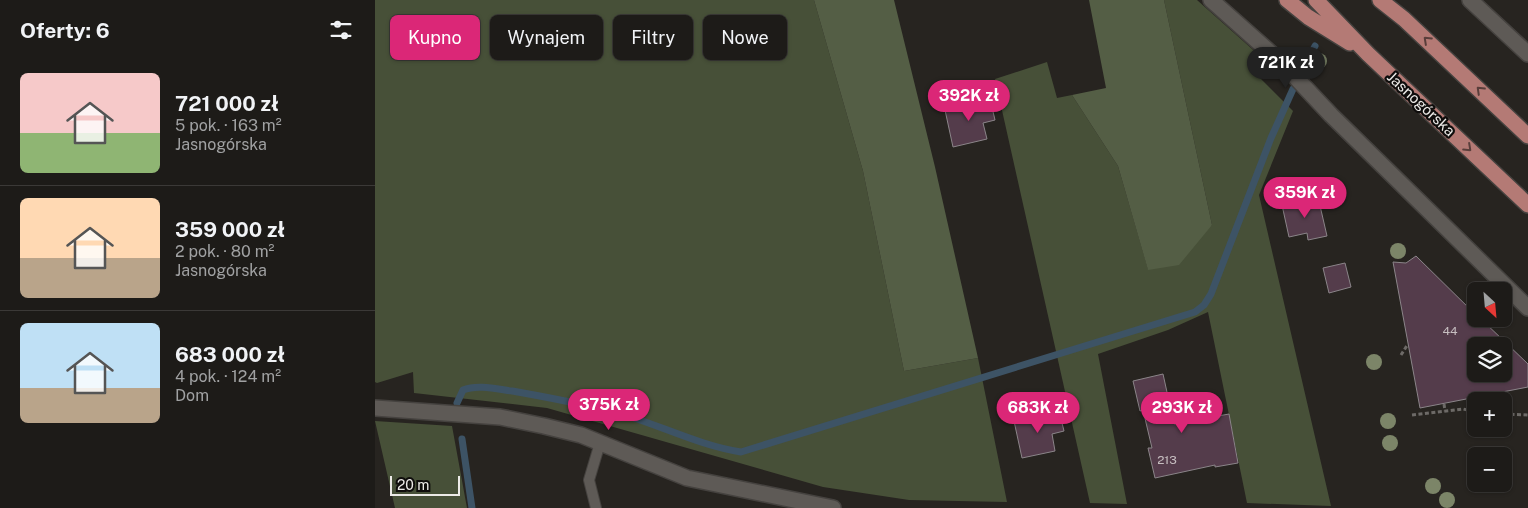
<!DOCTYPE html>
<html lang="pl">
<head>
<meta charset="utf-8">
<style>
	:root { --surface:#1d1b18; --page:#252421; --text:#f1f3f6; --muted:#a0a1a2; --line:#3b3937; --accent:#db2777 }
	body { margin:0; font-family:"Public Sans",sans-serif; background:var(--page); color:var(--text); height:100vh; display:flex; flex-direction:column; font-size:19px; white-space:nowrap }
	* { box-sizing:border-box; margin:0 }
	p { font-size:16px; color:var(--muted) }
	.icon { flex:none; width:28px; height:28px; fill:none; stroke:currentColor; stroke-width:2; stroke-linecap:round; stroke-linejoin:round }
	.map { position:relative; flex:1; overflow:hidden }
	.panel { display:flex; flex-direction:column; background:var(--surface); width:375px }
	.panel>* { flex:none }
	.hud { position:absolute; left:15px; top:15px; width:475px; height:45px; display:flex; gap:10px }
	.needle { width:32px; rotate:154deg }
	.fabs { position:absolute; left:1092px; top:282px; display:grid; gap:10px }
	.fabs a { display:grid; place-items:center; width:45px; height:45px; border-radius:8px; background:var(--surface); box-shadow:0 1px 4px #0004,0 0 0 1px var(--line); font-size:25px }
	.scale { position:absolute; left:15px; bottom:12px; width:70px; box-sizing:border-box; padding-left:5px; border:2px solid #eceae7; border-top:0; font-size:14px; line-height:18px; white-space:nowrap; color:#eceae7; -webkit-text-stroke:4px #0f0d0c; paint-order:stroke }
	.price { position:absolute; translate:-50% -42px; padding:0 11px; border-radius:18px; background:var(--accent); color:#fff; font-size:16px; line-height:32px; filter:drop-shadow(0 1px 2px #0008) }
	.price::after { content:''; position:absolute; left:50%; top:30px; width:15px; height:11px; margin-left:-8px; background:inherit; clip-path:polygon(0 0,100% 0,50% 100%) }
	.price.selected { background:#222; color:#fff }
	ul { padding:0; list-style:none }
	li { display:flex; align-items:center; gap:15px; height:125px; padding:0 20px }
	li+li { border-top:1px solid var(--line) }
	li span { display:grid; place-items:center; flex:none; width:140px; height:100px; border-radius:8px; color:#555 }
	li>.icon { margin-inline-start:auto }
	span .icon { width:60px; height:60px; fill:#fffc; stroke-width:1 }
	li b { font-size:21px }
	h2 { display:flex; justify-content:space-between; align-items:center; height:60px; padding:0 20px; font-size:21px }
	.pill { padding:0 18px; border-radius:8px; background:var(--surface); box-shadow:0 1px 4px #0004,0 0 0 1px var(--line); font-size:18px; line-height:45px }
	.pill.selected { background:var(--accent); color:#fff }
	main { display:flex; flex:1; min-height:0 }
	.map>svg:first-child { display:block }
	.green { fill:#475038 }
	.forest { fill:#545e45 }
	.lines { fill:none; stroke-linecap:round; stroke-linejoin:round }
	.stream { stroke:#3d5365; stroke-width:7 }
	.building { fill:#543c4b; stroke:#8b8589; fill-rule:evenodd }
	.lane-casing { stroke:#45423f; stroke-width:12 }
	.street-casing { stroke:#45423f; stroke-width:18 }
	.primary-casing { stroke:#45423f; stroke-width:18 }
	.path { stroke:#6d6a67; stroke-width:3; stroke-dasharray:4 2.5; stroke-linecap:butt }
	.lane { stroke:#5e5a56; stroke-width:10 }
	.street { stroke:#5e5a56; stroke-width:15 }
	.primary { stroke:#b47a75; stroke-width:15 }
	.tree { fill:#7c8568 }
	.oneway { stroke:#593e3b }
	.labels { text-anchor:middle; stroke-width:4.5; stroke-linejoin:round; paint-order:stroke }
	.number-label { font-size:12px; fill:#c6bec0 }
	.street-label { font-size:15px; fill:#eceae7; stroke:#0f0d0c }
</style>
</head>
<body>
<main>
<section class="panel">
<h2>Oferty: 6<svg class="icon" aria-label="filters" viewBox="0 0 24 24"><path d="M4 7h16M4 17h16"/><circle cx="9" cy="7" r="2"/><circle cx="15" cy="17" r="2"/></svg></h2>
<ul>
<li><span style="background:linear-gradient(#f6c9c9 60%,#8fb573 0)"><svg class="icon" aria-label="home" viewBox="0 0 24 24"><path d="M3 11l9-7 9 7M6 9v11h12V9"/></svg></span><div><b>721 000 zł</b><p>5 pok. · 163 m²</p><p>Jasnogórska</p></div></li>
<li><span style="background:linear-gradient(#ffd9b3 60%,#b9a48a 0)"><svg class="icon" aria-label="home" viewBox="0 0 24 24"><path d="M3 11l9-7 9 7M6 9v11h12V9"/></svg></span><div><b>359 000 zł</b><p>2 pok. · 80 m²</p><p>Jasnogórska</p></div></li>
<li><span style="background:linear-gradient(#bfe0f5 65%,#b9a48a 0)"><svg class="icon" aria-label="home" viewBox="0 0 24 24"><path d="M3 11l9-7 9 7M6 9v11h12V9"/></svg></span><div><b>683 000 zł</b><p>4 pok. · 124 m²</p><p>Dom</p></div></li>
</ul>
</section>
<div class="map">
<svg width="1153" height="508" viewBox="0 0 1153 508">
	<rect width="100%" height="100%" fill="#272420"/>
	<path class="green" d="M0,0H439L488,171L529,371L603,358L632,502L534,500L448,487L172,408L39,393L38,372L2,383L0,382Z
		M789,0H822L885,56L875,68L918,111L884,195L956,506L872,503L833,312L793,330L723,354L752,504L715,503L620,79L672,62L682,98L697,95L743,166L773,269L837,225Z
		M0,421L77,426L92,508H20Z"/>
	<path class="forest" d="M439,0H519L560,167L603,358L529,371L488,171Z
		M714,0H789L837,225L804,265L773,270L743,166L697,95L731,88Z"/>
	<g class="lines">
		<path class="stream" d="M927,71L940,46
			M82,403L88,390C102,384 122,389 137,391C176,398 216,405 253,416C291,428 327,446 366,452L820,312L829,305L836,294L896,138L918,89
			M87,439L97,508"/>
	</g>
	<path class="building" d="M615,99L620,120L608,123L612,139L578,147L570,110Z
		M943,197L952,236L933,240L932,233L914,237L907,205Z
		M1041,256L1101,315V319H1106L1153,364V387L1045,408L1018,262L1031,263ZM1101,346H1129V374H1101Z
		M970,263L976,287L954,293L948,268Z
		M788,374L799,424L854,414L863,463L840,467V465L780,478L773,448H777L768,410L765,411L758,381Z
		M684,411L689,431L677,434L680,451L647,458L639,421Z"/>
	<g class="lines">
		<defs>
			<path id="lane" d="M221,508L214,480L225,443"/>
			<path id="street" d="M836,0L907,63L956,115L1153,308
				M1095,0L1153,54
				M0,408L125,417L169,426L206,435L312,478L458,508"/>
			<path id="primary" d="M912,0L933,17L975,43
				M941,0L993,54L1153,205
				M1005,0L1029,19L1153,136"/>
		</defs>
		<use href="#lane" class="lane-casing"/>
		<use href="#street" class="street-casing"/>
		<use href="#primary" class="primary-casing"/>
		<path class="path" d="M1026,355L1033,344
			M1069,404L1070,411
			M1129,414L1153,415
			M1037,415L1088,409L1101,412"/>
		<use href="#lane" class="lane"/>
		<use href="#street" class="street"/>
		<use href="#primary" class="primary"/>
	</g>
	<g class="tree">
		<circle cx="944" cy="61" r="8"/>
		<circle cx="1023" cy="251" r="8"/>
		<circle cx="999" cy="362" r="8"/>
		<circle cx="1013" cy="421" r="8"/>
		<circle cx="1015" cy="443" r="8"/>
		<circle cx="1058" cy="486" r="8"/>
		<circle cx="1072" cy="500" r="8"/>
	</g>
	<defs><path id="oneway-chevron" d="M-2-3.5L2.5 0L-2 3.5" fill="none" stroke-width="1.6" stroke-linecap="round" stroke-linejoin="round" transform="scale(1.25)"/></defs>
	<g class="oneway">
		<use href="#oneway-chevron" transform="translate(1052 40) rotate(-137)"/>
		<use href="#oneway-chevron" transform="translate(1105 90) rotate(-136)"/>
		<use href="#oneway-chevron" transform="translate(1093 148) rotate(43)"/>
	</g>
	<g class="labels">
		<g class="number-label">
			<text x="1075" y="335">44</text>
			<text x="792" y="464">213</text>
		</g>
		<g class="street-label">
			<text transform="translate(1046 104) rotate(43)" y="5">Jasnogórska</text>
		</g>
	</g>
</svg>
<div class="fabs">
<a><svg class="needle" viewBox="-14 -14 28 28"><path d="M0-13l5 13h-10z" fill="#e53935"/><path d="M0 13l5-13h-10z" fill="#a0a1a2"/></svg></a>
<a><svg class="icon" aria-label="layers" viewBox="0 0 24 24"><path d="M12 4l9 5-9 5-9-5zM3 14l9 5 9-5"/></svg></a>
<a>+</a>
<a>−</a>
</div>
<div class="scale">20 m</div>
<b class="price selected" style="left:911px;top:89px">721K zł</b>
<b class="price" style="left:594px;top:122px">392K zł</b>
<b class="price" style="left:930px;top:219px">359K zł</b>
<b class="price" style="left:234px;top:431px">375K zł</b>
<b class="price" style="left:663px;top:434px">683K zł</b>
<b class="price" style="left:807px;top:434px">293K zł</b>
<div class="hud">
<a class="pill selected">Kupno</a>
<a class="pill">Wynajem</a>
<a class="pill">Filtry</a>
<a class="pill">Nowe</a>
</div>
</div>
</main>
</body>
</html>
